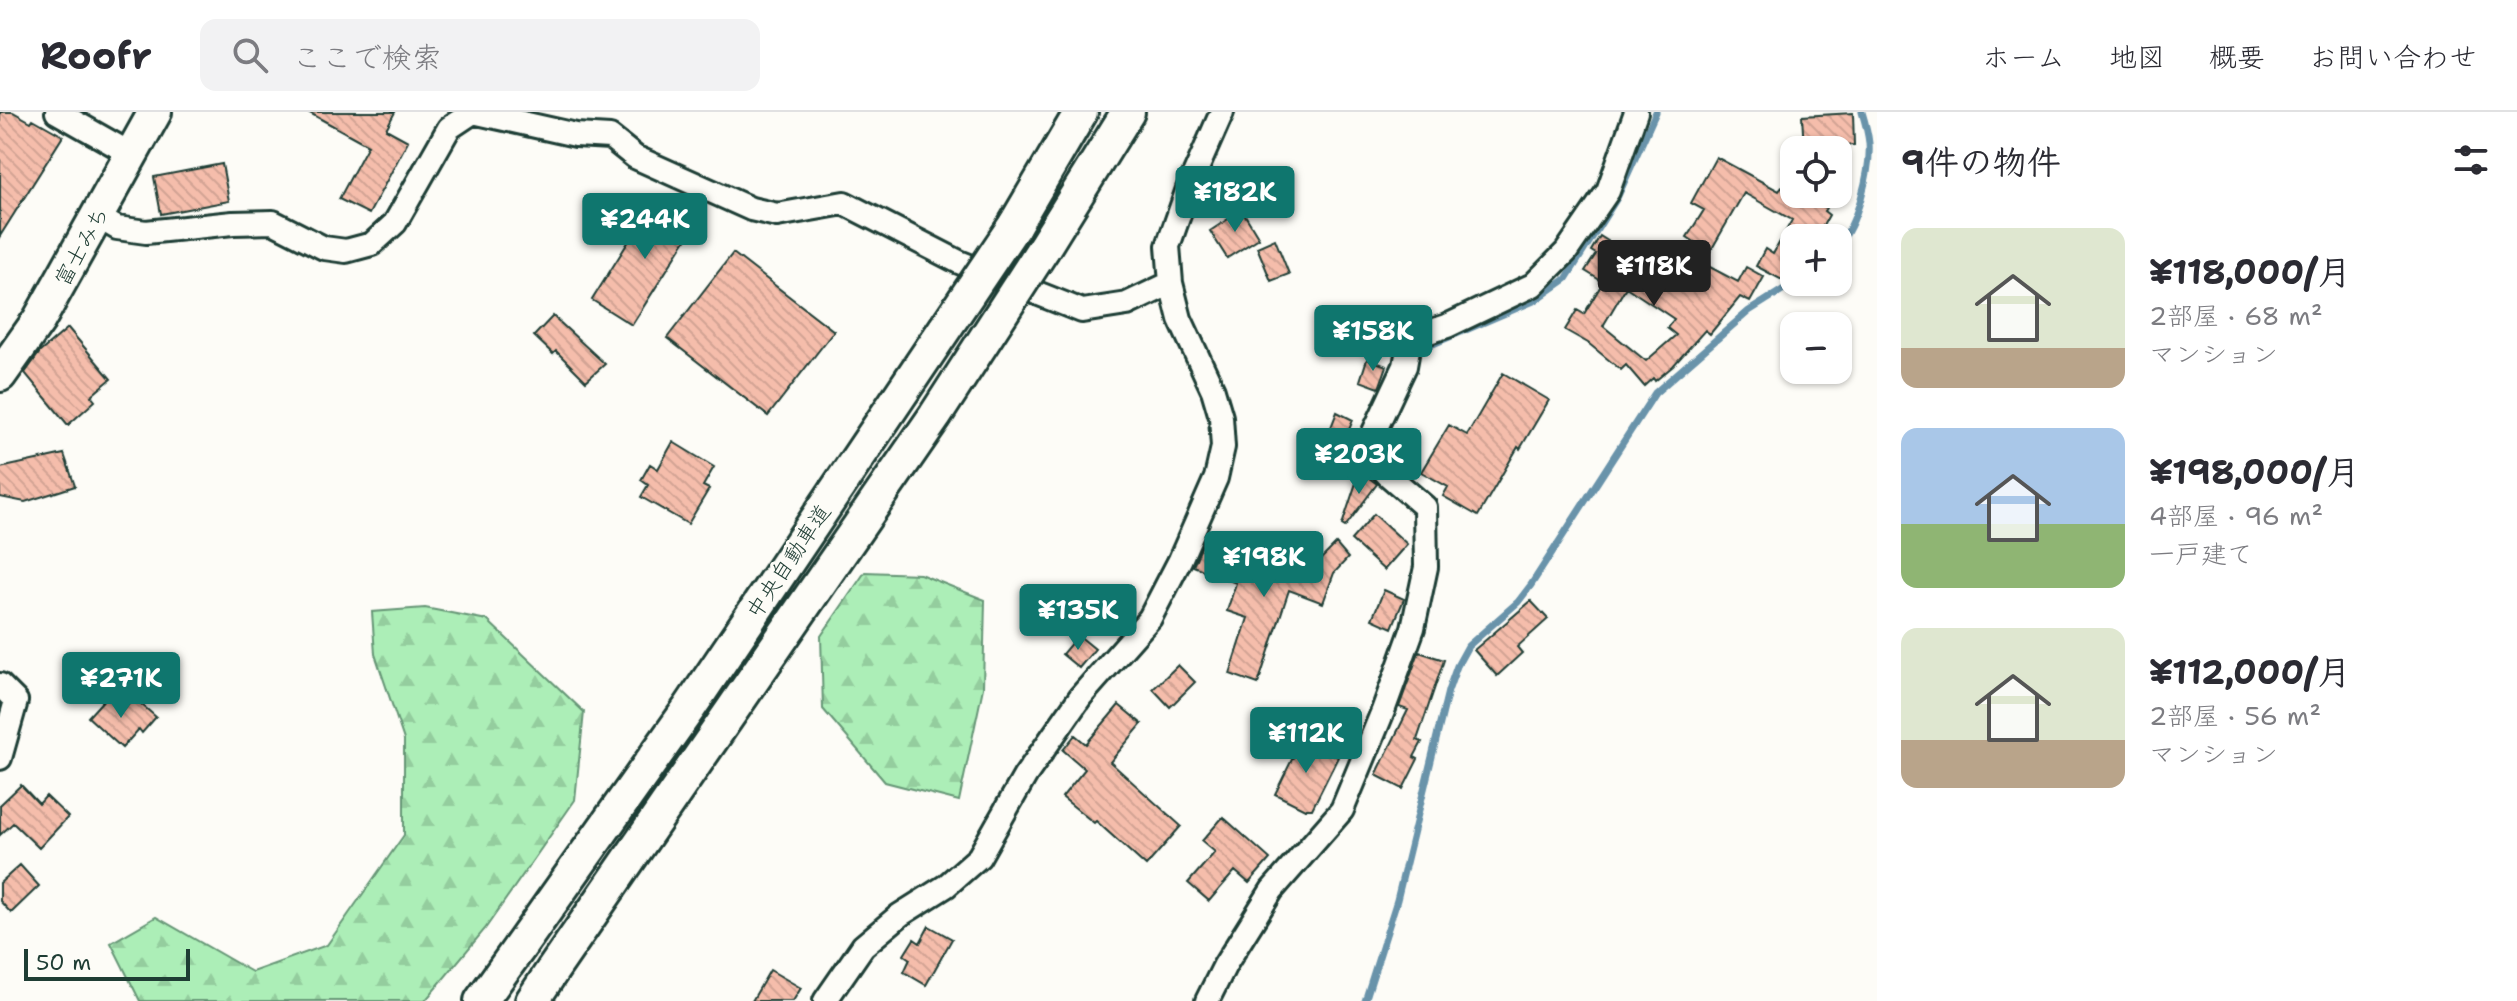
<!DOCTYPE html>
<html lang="ja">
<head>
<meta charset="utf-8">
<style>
	:root { --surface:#fff; --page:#f2f2f3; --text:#2b2b33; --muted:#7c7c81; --line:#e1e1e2; --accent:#0f766e }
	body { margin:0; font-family:"Shantell Sans","Klee One",sans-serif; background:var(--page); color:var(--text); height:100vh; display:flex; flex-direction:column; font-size:30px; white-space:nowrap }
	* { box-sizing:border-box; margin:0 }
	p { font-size:26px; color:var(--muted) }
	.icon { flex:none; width:44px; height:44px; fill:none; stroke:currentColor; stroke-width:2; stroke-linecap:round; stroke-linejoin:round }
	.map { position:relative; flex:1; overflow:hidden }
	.panel { display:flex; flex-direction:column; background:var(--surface); width:640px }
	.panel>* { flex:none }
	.buttons { position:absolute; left:1780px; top:24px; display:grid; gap:16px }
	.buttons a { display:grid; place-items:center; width:72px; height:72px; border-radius:16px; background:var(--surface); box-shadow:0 2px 6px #0004; font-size:40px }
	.scale { position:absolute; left:24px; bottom:20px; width:166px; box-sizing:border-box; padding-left:8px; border:4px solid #1f3d34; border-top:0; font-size:22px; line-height:28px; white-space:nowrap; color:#1f3d34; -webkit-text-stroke:6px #fdfcf7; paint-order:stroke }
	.price { position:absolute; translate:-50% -68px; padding:0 18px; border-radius:8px; background:var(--accent); color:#fff; font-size:26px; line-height:52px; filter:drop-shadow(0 2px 4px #0008) }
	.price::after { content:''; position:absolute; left:50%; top:48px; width:24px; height:18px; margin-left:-12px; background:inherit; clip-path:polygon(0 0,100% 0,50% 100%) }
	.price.active { background:#222; color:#fff }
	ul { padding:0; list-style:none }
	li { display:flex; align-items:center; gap:24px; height:200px; padding:0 24px }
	li span { display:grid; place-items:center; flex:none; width:224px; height:160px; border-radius:16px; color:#555 }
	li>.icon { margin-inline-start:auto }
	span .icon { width:96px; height:96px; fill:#fffc; stroke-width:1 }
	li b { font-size:34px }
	h2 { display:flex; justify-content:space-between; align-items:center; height:96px; padding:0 24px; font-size:34px }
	header { display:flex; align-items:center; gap:48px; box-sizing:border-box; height:112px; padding:0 40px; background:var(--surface); border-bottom:2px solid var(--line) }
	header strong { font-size:38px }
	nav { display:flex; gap:44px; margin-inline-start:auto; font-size:28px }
	.search { width:560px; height:72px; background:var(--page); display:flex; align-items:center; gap:20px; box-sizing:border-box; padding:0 28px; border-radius:16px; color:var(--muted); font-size:30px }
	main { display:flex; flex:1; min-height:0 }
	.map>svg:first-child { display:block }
	.forest { fill:url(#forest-firs); stroke:#669676; stroke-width:2 }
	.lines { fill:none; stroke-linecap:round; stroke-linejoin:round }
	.stream { stroke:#6993aa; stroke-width:7 }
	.building { fill:url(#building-back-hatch); stroke:#1f3d34; stroke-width:2; fill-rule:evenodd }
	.minor-casing { stroke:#1f3d34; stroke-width:28 }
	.highway-casing { stroke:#1f3d34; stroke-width:38 }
	.minor { stroke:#fdfcf7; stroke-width:22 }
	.highway { stroke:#fdfcf7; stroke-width:32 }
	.highway-bridge-casing { stroke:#1f3d34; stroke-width:38; stroke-linecap:butt }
	.highway-bridge { stroke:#fdfcf7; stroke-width:32 }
	.labels { text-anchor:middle; stroke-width:6; stroke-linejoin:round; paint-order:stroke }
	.street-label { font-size:22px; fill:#1f3d34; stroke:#fdfcf7 }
</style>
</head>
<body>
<header>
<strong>Roofr</strong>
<div class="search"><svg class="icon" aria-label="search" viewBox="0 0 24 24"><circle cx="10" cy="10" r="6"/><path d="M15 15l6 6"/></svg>ここで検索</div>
<nav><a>ホーム</a><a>地図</a><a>概要</a><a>お問い合わせ</a></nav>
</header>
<main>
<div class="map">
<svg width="1877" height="889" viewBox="0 0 1877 889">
	<defs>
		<pattern id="forest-firs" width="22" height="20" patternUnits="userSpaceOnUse" patternTransform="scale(2)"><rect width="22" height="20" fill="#aceeb7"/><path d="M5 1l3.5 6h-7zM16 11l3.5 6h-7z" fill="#94cd9e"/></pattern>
		<pattern id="building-back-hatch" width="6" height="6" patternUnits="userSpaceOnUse" patternTransform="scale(2)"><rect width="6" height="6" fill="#f5bdab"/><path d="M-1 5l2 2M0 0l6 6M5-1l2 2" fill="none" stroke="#d2a394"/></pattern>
	</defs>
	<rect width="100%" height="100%" fill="#fdfcf7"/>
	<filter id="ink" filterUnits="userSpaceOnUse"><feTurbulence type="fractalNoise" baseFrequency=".0125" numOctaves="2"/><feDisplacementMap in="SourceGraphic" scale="16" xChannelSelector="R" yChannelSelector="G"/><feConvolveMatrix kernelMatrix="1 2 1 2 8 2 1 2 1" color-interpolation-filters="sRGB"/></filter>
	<g filter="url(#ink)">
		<path class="forest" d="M865,460L920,462L985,488L983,576L959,689L885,670L823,597L821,524Z
			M425,496L487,508L584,600L575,688L485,817L425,889H140L111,831L156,805L252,860L327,833L404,723V628L375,542L372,500Z"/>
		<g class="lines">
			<path class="stream" d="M1838,133C1857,114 1871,58 1869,31C1868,21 1865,10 1862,0
				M1426,235L1536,188L1566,167L1617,86L1656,0
				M1365,889L1397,788L1448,579L1457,554L1468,534L1518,490L1531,473L1655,281L1749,199L1795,170"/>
		</g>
		<path class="building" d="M0,0H13L31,10L33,7L63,24L0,124Z
			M308,0H395L386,17L408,29L369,102L339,87L368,33Z
			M1853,1L1854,33L1804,36L1802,4Z
			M1716,45L1779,79L1782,75L1808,90L1810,87L1826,96L1824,99L1829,103L1819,121L1814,118L1809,126H1794V145L1782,168L1756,154L1765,137L1773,142L1792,108L1744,81L1710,140L1687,125L1704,98L1691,91Z
			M222,52L229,89L161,102L154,65Z
			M657,84L697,110L632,213L592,188Z
			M1242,98L1259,126L1227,146L1210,119Z
			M1600,124L1633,145L1639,136L1680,163L1693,139L1709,147L1706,153L1738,170L1746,155L1764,165L1750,190L1740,185L1710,222L1705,218L1673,254L1655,269L1653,266L1644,274L1626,253L1621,258L1588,231L1565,218L1577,198L1584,202L1603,170L1585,159L1596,142L1591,139ZM1626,175L1674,207L1667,216L1676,223L1646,249L1603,214Z
			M1275,127L1289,162L1271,169L1257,135Z
			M733,141L834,219L768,304L667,226Z
			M553,204L605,252L586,269L556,239L553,242L534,224Z
			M68,216L111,267L91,284L95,289L68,313L25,261L40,240Z
			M1367,247L1387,254L1379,276L1360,269Z
			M1503,261L1549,288L1520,337L1518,335L1478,404L1443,384L1448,375L1421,360L1449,313L1467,323Z
			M1337,300L1353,308L1346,325L1330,318Z
			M673,330L714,355L703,374L709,377L688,412L641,385L648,373L641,368L650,352L658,357Z
			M64,342L75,374L25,390L0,385V356Z
			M1360,359L1377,372L1345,415L1342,413Z
			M1374,402L1407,432L1384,458L1351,428Z
			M1336,432L1348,446L1334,461L1323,491L1289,478L1258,572L1230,562L1248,506L1227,499L1236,471L1193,454L1202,433L1244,449L1245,445L1312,467L1320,448Z
			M1384,478L1404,487L1392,516L1372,507Z
			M1531,489L1548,507L1517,535L1522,541L1497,564L1474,538Z
			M1078,523L1095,537L1079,556L1062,542Z
			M1419,540L1444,548L1417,628L1422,630L1414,645L1418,647L1403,677L1376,663L1408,598L1399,595Z
			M1178,553L1195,570L1170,595L1153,577Z
			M108,583L124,597L134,586L156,605L142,621L139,617L122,636L88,605Z
			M1119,593L1142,612L1110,650L1181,714L1146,754L1096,709L1094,711L1062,685L1085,657L1063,638L1075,623L1086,632Z
			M1302,627L1338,645L1312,697H1305L1275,682Z
			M21,673L39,692L46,684L68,705L39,736L13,711L0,723V693Z
			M1223,705L1270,747L1249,771L1235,759L1209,789L1188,771L1215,740L1202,729Z
			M20,753L39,774L11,801L0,789V771Z
			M929,814L952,827L926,873L904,860L910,847L904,843L914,827L920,831Z
			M770,858L801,876L793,889H752Z"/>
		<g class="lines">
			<defs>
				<path id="minor" d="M57,0L131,42
					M473,0L576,23L610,25L635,45L751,97L777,103L844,91L959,150L1082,199L1127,192L1171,171
					M98,105L117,116L146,120L233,111L273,110L324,136L346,139L372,132L395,111L449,16L473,0
					M0,573L16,589L0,646
					M825,889L863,834L900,803L946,774L979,745L1025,664L1081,584L1150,506L1180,448L1216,366L1223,335L1221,305L1213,278L1180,207L1171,171L1168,134L1188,77L1222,0
					M1207,889L1225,853L1272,778L1342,698L1383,599L1413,516L1426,455L1425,395L1388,363L1370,344L1373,322L1405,254L1410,226L1447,214L1533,173L1566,140L1608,79L1636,0"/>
				<path id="highway" d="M1014,114L1081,0
					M1043,137L1128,0
					M0,263L39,208L155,0
					M481,889L519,836
					M532,889L552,859"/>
			</defs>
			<use href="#minor" class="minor-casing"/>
			<use href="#highway" class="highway-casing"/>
			<use href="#minor" class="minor"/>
			<use href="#highway" class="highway"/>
			<defs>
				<path id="highway-bridge" d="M519,836L690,595L1014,114
					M552,859L935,304L1043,137"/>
			</defs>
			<use href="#highway-bridge" class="highway-bridge-casing"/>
			<use href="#highway-bridge" class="highway-bridge"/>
		</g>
	</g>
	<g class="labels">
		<g class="street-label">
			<text transform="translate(81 134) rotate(-61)" y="8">富士みち</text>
			<text transform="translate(788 449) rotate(-56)" y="8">中央自動車道</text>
		</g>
	</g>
</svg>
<div class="buttons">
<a><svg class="icon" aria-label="locate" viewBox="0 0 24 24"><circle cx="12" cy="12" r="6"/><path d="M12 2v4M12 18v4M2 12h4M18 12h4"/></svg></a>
<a>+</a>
<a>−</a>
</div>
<div class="scale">50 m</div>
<b class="price" style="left:1235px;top:122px">¥182K</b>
<b class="price" style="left:645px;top:149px">¥244K</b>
<b class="price active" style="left:1654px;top:196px">¥118K</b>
<b class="price" style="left:1373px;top:261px">¥158K</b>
<b class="price" style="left:1359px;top:384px">¥203K</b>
<b class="price" style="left:1264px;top:487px">¥198K</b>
<b class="price" style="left:1078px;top:540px">¥135K</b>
<b class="price" style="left:121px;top:608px">¥271K</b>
<b class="price" style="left:1306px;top:663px">¥112K</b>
</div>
<section class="panel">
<h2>9件の物件<svg class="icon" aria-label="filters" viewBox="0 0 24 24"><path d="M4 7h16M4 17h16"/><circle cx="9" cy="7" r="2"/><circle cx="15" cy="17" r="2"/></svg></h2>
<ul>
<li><span style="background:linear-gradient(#dfe7d0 75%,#b9a48a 0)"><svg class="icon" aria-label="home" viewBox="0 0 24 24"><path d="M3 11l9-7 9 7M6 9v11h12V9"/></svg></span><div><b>¥118,000/月</b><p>2部屋 · 68 m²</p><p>マンション</p></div></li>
<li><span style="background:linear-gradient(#a9c7e8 60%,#8fb573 0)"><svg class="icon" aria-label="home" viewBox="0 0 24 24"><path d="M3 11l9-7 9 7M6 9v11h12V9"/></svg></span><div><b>¥198,000/月</b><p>4部屋 · 96 m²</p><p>一戸建て</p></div></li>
<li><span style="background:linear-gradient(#dfe7d0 70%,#b9a48a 0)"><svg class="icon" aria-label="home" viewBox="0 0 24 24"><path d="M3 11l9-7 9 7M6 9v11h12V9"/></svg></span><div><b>¥112,000/月</b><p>2部屋 · 56 m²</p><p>マンション</p></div></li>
</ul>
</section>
</main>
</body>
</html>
